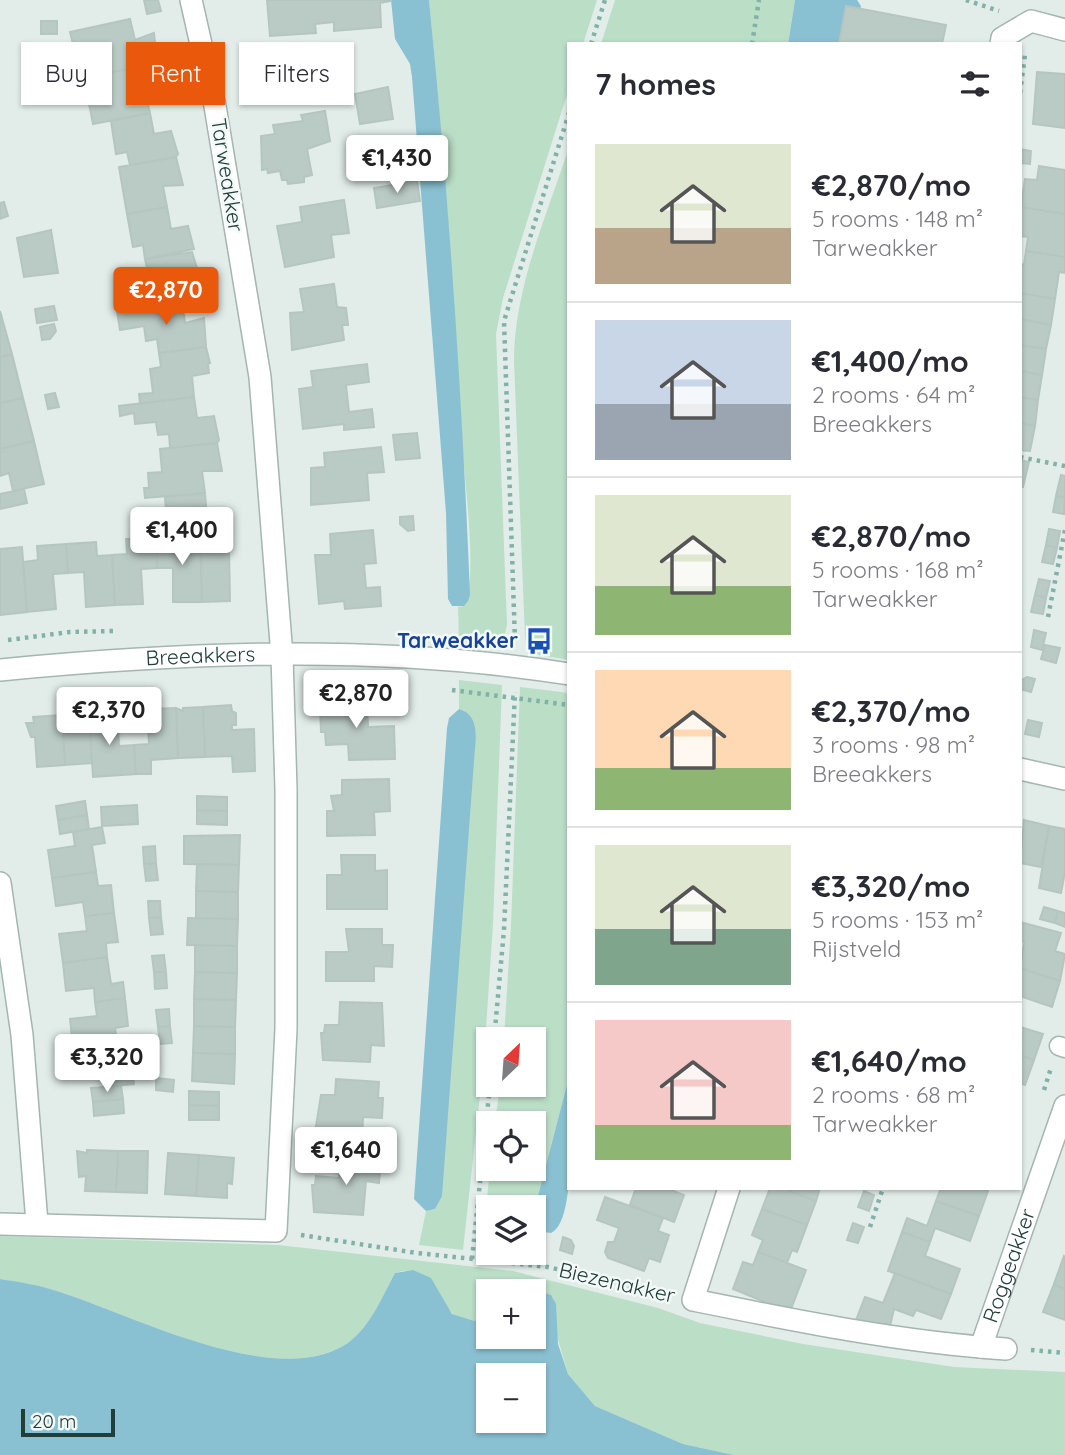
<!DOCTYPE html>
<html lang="en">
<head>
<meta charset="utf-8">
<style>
	:root { --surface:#fff; --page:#f7f7f7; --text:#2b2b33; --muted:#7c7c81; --line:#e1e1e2; --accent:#ea580c }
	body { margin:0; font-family:Quicksand,sans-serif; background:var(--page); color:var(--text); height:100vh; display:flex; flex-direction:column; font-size:26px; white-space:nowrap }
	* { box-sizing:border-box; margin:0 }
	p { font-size:23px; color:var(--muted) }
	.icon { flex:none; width:38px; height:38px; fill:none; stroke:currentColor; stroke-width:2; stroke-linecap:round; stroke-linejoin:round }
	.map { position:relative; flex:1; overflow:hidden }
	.sheet { position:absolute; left:567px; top:42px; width:455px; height:1148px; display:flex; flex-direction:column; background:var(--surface); border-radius:0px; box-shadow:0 2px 5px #0004 }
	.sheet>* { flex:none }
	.guide { position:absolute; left:21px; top:42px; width:441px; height:63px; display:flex; gap:14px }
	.needle { width:46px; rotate:25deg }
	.fabs { position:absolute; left:476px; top:1027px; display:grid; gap:14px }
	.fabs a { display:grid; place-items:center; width:70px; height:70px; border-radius:0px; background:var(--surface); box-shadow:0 2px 5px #0004; font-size:35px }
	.scale { position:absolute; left:21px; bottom:18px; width:94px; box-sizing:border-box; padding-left:7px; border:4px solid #223e39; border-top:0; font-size:19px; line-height:24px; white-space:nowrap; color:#223e39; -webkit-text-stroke:5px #f3f9f6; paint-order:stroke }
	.price { position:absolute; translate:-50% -60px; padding:0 16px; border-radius:7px; background:#fff; color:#222; font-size:23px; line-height:46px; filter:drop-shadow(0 2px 4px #0008) }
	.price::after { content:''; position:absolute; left:50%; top:42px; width:21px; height:16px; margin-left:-10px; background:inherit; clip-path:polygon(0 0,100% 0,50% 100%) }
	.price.active { background:var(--accent); color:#fff }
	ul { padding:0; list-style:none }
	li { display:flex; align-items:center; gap:21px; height:175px; padding:0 28px }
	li+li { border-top:2px solid var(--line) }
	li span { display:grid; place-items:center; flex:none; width:196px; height:140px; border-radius:0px; color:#555 }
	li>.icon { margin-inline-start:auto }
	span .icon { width:84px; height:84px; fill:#fffc; stroke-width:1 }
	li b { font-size:30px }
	h2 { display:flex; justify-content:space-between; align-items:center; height:84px; padding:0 28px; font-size:30px }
	.tag { padding:0 24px; border-radius:0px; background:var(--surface); box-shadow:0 2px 5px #0004; font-size:24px; line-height:63px }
	.tag.active { background:var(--accent); color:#fff }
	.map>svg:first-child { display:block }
	.green { fill:#bbdec7 }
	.water { fill:#8ac1d2; fill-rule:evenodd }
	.building { fill:#bacac5; stroke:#b5c6c0; stroke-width:2 }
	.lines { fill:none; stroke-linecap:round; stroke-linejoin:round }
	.lane-casing { stroke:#a5b5b1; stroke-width:21 }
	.street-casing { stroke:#a5b5b1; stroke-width:24 }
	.path { stroke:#82b1a6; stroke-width:4.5; stroke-dasharray:3.5 5; stroke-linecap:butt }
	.lane { stroke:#fff; stroke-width:18 }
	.street { stroke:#fff; stroke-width:21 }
	.labels { text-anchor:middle; stroke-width:5; stroke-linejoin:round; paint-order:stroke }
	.street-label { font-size:21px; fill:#223e39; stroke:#f3f9f6 }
	.transit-label { font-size:21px; font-weight:bold; fill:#164399; stroke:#f3f9f6; text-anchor:end }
</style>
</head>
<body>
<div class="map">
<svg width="1065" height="1455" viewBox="0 0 1065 1455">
	<rect width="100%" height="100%" fill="#e2ede9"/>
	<path class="green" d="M429,0H597L583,44H569V88L503,298L496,334L507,625L501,649L459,644L458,607L464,606C478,582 465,485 463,453C454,301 444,151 429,0Z
		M615,0H795L788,44H601Z
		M569,147V660L528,653L525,638L514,361C514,288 547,215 569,147Z
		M459,680L502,685L493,924L484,1059L463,1250L419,1245L426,1211L435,1209L465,711L459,709Z
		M520,687L569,693V1077L534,1211V1208H488V1253H534V1227L544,1232L539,1261L481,1253L490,1169H534V1124L495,1123L500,1085H534V1040L504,1039L511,925Z
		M0,1236L278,1245L513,1271L658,1308L700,1323L803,1344L954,1367L1065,1372V1455H734L683,1444L595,1406L568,1374L544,1291C525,1286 508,1291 488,1292V1317C435,1342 448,1256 395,1273C382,1297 368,1332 343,1346C271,1388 130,1314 57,1291C39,1285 19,1283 0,1279Z"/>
	<path class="water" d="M391,0H429C449,198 462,396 470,595L468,601L464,606H452L448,599L446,513L412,77L410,64L395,39Z
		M795,0H857L861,6L852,44H788Z
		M459,709C482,716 475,742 474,761L442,1196L435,1209L426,1211L414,1199L447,728L449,718Z
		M569,1077C569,1106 578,1222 551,1233L537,1231L534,1227V1211Z
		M413,1270L431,1278L452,1314L474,1321L488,1317V1337H534V1292L515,1291L525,1287L551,1295L556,1304L558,1344L568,1374L595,1406L683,1444L734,1455H0V1279C19,1282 39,1285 57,1291C130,1314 271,1388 343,1346C368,1332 382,1297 395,1273ZM488,1376H534V1421H488Z"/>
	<path class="building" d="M144,0H158L161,11L147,14Z
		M267,0H391V1L380,3L381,27L334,31V22L315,24L316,33L270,36Z
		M846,6L946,25L942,44H839Z
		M130,19L135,40L154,33L157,63L112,72L109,58L98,61L95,48L75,52L70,32Z
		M41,21H57V34H41Z
		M157,63L160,64L162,89L145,92L150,113L93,124L84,78Z
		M1037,72L1065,74V128L1033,124Z
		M388,87L393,119L360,124L355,94Z
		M325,111L330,141L307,149L312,175L304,177V182L288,184L287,180H282L280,171L268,173L267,169L262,170L261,136L275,134L273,125L303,121L301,115Z
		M150,113L154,134L171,131L178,154L176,157L130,165L127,152L116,154L111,121Z
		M1020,149L1031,151L1030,164L1020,163Z
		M176,157L183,185L163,186L167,207L127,214L119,167Z
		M1039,166L1065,170V214L1021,207L1025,179L1037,180Z
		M417,181L420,201L377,208L374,188Z
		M344,200L349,233L331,235L334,257L285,267L277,226L302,222L300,207Z
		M4,202L8,216L0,219V203Z
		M167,207L171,229L188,226L194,249L145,259L143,245L133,247L127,214Z
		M1021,207L1065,214V257L1026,251L1028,237L1020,236Z
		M51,230L58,273L24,277L17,238Z
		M1026,251L1065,257V273L1059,272L1055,299L1020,293V264L1024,265Z
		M192,252L197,268L196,278L178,281L182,302L142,308L137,274L148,273L145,259Z
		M334,284L337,307L346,308L348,325H342L344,340L292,350L290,313L304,312L300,289Z
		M1020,293L1055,299L1051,325L1020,319Z
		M182,302L185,323L204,318L206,347L159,353L157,339L146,341L144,326L120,330L117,311Z
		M54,306L57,320L37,323L35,309Z
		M0,311L12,354L0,357Z
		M1020,319L1051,325L1046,349L1020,345Z
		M54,324L56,331L50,339L42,340L40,327Z
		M1020,345L1046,349L1042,375L1020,371Z
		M206,347L210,363L208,364L209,373L192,376L194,397L140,404L139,394L153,393L150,369L161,367L159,353Z
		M12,354L23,398L0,403V357Z
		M367,364L369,382L346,385L349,412L372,409L374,427L344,430V424L303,429L299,389L313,387L311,371Z
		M1020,371L1042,375L1038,400L1020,397Z
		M55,393L59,407L48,409L45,395Z
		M194,397L197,418L214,416L219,440L217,443L170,448L169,434L158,435L156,422L135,424L134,413L120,416L119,406Z
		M1020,397L1038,400L1035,426L1020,423Z
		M23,398L34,441L0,449V403Z
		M1020,423L1035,426L1030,451L1020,450Z
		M417,433L420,458L396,460L393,435Z
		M34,441L44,484L13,491L9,473L0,476V449Z
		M217,443L222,471H202L205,493L145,498L144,488H149L148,473L162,472L160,449Z
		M381,447L384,472L367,473L369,500L311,505V468L325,467L324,453Z
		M1020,460L1029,462L1023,487H1020Z
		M1061,475L1065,476V497L1056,496Z
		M24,489L27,503L0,509V494Z
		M205,493L206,506L166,510L165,497Z
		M1056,496L1065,497L1064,514L1053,512Z
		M413,516L414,530L408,531L400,524V517Z
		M1049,529L1060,531L1057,548L1046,545Z
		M373,530L376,563L364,564L366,588L380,587L381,606L345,609L344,601L319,604L315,555H331L330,534Z
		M156,538L157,568L141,569L143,604L115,605L112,555L127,554L126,539Z
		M156,538L200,539L202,602H173V568H157Z
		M96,542L97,556L112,555L115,605L86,607L84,572L68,573L66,544Z
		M66,544L68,573L53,574L56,609L27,612L23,562L38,560L37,546Z
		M1046,545L1057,548L1053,564L1042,562Z
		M22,547L27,612L0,615V549Z
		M229,550L230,601L202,602L201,551Z
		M1039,579L1050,581L1046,598L1035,595Z
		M1035,595L1046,598L1043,614L1031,612Z
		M1034,630L1046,633L1042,650L1031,647Z
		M1045,645L1060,648L1056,663L1041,659Z
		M1027,677L1035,679L1031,692L1020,689V681Z
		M347,696H363L364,701H367L368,727L394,726L395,759L349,760L348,744L326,745L325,732H321L320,704L347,701Z
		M231,705L232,711L236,713V725H232V730L254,729L255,771L233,772L232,756L205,757L203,707Z
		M203,707L205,757L178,758L176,708L183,711V708Z
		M176,708L178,758L151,760V774H136L134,745L149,744L147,709Z
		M117,711L119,746L134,745L136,774L93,777L89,713Z
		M89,713L92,763L65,765L62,715L69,717V714Z
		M62,715L65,765L37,767L35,737H31L26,723H34L33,717Z
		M1028,720L1042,723L1039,737L1025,734Z
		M389,779L390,811L374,812L375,835L327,836V811H334L331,796L342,795V780Z
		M197,796L227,797V811L197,810Z
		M85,801L87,815L58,820L56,806Z
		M137,805L138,824L102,826L101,807Z
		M197,810L227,811V825L197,824Z
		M87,815L89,829L60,834L58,820Z
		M1024,820L1049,826L1041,867L1020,863Z
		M1049,826L1065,829V872L1061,893L1039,888Z
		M102,827L105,843L92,845L96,872L52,878L48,850L75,846L73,832Z
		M240,835L239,865L184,864V836Z
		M155,846L156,863L144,864L143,847Z
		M341,855H375V871L387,870V909H327V875H342Z
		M156,863L158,880L146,881L144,864Z
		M197,864L239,865L238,892L196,891Z
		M96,872L98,886L111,885L114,913L85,916L83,902L56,906L52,878Z
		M196,891L238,892V919L196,918Z
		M148,901H160L161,917L149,918Z
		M1044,907L1058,911L1055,923L1040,919Z
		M1058,911L1065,913V927L1055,923Z
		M114,913L118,942L106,943L107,957L63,963L59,934L87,931L85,916Z
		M161,917L163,934L151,935L149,918Z
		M188,918L238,919L237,946L187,945Z
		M1020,922L1061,933L1055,951L1065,954L1060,981L1020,968L1024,942L1020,941Z
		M346,929H382V945H393L392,967L374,966V981H326V952H349Z
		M195,945L237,946V973L195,972Z
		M164,955L166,972H154L152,956Z
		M107,957L111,984L123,982L125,998L95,1002L94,988L66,991L63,963Z
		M1020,968L1060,981L1052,1007L1020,996Z
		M154,972H166L167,988L155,989Z
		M195,972L237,973L236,1000L194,999Z
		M125,998L128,1026L115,1028L117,1043L73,1047L70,1019L97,1016L95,1002Z
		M194,999L236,1000L235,1027L194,1026Z
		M340,1002L382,1003L384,1046L371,1045L370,1062L323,1060L321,1033H324L325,1025H339Z
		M169,1009L170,1026L158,1027L156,1010Z
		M170,1026L172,1043L160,1044L158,1027Z
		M194,1026L235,1027V1054L193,1053Z
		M1020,1027L1043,1034L1034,1060L1020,1055Z
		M117,1043L120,1069L132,1068L134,1084L104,1087L103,1073L76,1076L73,1047Z
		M193,1053L235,1054L234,1084L192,1081Z
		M1020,1055L1034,1060L1025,1085L1020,1083Z
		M156,1078L174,1080L173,1092L156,1090Z
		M336,1079L379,1082L378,1098H383L382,1118L363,1117L362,1137L319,1135L320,1128L316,1126L321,1095H335Z
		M121,1086L123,1099L93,1102L91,1088Z
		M189,1091L219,1092V1106L189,1105Z
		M123,1099L124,1113L94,1116L93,1102Z
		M189,1105L219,1106V1120H189Z
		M87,1150L118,1151L116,1192L85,1191L86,1176L79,1177L77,1151L87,1153Z
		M118,1151H148L147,1193L116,1192Z
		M168,1153L199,1155L196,1196L165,1194Z
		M199,1155L234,1158L232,1184L227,1183V1198L196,1196Z
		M341,1157L381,1160L379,1183L366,1181L363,1215L314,1212L312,1185H315L316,1176L339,1178Z
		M636,1188H674L673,1191L684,1195L674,1222L630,1205Z
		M770,1188H781L816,1201L807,1225L762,1209Z
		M781,1188H820L816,1201Z
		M941,1188H982L988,1191L979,1216L936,1201Z
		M864,1191L874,1195L869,1211L858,1207Z
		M605,1197L663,1218L658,1231L669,1235L660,1262L649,1258L644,1271L608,1258L605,1252L608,1242H614L619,1228L597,1220Z
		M936,1201L979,1216L970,1241L935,1228L930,1242L902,1232L907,1218L927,1226Z
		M762,1209L807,1225L797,1252L792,1250L787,1263L758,1252L763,1240L752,1235Z
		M853,1223L864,1227L858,1243L847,1240Z
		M902,1232L930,1242L925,1256L960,1269L951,1294L888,1271Z
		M563,1237L571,1240L574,1246L572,1254L560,1250Z
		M758,1252L806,1270L791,1309L775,1306L733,1289L743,1262L753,1265Z
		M1064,1256L1065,1257V1289L1054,1284Z
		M895,1273L951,1294L941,1319L916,1310L913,1316L894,1309L890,1326L851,1320H856L865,1297L883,1303Z
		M1054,1284L1065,1289V1320L1043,1312Z"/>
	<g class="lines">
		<defs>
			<path id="lane" d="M1059,1046L1065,1048"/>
			<g id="street">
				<path d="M1001,44L1002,38L1031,21L1065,30"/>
				<path id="s1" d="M0,670C187,652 382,644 569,674"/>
				<path d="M1020,769L1065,779"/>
				<path d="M0,883L22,1035L37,1223"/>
				<path d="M729,1188L693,1300C797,1321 900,1342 1006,1349"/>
				<path d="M0,1224L276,1231L286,1029V789L282,656L260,377L215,106L191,0"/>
				<path id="s2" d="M981,1347L1065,1106"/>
			</g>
		</defs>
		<use href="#lane" class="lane-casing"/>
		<use href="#street" class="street-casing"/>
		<path class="path" d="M966,0L999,11
			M591,44L605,0
			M752,44L759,0
			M1020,93L1025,55
			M1020,457L1065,466
			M1048,617L1065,530
			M8,640L70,632L114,631
			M515,641L504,321L569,113
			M452,690L569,705
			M494,1040L504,930L515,692
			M1044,1090L1051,1068
			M870,1227L883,1188
			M301,1235L417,1253L548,1267L669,1295
			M472,1259L490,1085
			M1031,1350L1065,1353"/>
		<use href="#lane" class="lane"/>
		<use href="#street" class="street"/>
	</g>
	<defs>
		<symbol id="bus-bare" viewBox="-9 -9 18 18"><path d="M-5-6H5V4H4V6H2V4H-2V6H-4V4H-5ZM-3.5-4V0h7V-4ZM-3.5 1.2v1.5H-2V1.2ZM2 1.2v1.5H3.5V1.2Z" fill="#1a4fb4" stroke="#f3f9f6" stroke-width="2.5" paint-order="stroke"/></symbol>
	</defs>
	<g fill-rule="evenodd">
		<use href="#bus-bare" x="520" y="622" width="38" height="38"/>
	</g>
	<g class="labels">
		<g class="street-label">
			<text transform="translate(227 175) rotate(81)" y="7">Tarweakker</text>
			<text dy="7" stroke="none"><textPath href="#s1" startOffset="201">Breeakkers</textPath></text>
			<text dy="7" stroke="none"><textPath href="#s2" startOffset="86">Roggeakker</textPath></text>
			<text transform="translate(617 1283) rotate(13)" y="7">Biezenakker</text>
		</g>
		<g class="transit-label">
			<text x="518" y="648">Tarweakker</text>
		</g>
	</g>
</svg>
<div class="fabs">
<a><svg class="needle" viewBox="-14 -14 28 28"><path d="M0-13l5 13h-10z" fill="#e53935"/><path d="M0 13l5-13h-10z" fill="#7c7c81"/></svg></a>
<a><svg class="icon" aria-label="locate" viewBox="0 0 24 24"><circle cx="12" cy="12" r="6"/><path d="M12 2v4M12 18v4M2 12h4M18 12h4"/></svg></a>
<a><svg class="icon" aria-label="layers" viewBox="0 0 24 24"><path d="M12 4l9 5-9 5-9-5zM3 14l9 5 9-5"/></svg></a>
<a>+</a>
<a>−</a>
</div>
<div class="scale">20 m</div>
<b class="price" style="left:397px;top:195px">€1,430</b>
<b class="price active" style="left:166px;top:327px">€2,870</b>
<b class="price" style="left:182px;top:567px">€1,400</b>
<b class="price" style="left:356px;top:730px">€2,870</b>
<b class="price" style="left:109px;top:747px">€2,370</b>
<b class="price" style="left:107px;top:1094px">€3,320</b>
<b class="price" style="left:346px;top:1187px">€1,640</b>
<div class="guide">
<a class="tag">Buy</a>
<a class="tag active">Rent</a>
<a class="tag">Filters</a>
</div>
<section class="sheet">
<h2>7 homes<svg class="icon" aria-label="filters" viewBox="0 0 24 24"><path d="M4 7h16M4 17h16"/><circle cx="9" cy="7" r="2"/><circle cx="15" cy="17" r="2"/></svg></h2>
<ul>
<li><span style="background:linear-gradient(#dfe7d0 60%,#b9a48a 0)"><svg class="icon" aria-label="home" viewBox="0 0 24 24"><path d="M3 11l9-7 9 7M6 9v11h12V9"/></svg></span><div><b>€2,870/mo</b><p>5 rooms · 148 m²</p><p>Tarweakker</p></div></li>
<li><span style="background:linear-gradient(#c9d6e8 60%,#9aa5b1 0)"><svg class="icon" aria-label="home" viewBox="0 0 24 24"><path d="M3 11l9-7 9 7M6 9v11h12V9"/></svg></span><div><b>€1,400/mo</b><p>2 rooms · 64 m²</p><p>Breeakkers</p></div></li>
<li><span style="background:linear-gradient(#dfe7d0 65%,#8fb573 0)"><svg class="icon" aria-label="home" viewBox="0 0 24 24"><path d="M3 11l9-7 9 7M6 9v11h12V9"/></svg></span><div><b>€2,870/mo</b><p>5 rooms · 168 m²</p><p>Tarweakker</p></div></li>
<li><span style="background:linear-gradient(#ffd9b3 70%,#8fb573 0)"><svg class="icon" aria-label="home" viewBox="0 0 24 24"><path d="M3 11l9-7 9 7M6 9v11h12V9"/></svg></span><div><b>€2,370/mo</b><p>3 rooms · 98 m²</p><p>Breeakkers</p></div></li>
<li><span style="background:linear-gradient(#dfe7d0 60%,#7fa58c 0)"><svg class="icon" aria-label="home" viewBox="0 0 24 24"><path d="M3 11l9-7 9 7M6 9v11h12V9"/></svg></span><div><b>€3,320/mo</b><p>5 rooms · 153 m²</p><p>Rijstveld</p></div></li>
<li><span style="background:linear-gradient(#f6c9c9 75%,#8fb573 0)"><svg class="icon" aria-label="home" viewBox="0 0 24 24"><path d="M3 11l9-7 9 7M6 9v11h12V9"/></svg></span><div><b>€1,640/mo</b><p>2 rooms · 68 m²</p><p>Tarweakker</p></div></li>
</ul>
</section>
</div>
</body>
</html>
